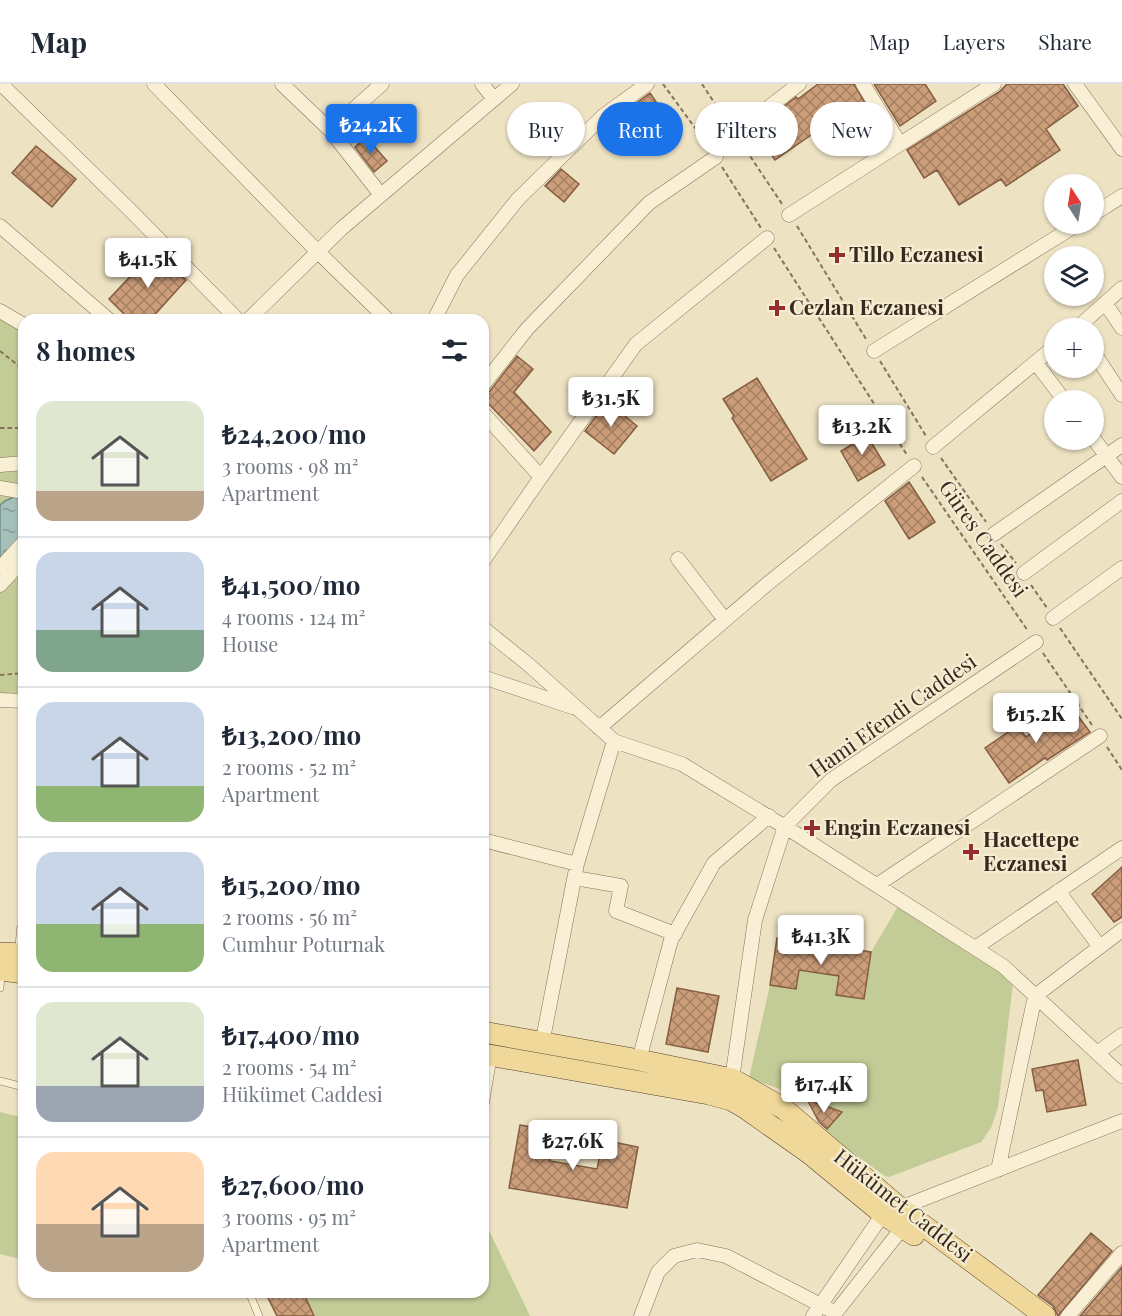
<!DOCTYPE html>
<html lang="en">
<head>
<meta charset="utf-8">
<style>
	:root { --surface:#fff; --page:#f6f6f7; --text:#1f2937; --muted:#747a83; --line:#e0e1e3; --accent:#1a73e8 }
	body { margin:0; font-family:"Playfair Display",serif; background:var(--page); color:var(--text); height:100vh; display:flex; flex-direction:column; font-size:22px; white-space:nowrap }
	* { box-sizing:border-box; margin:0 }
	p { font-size:20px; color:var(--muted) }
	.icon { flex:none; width:33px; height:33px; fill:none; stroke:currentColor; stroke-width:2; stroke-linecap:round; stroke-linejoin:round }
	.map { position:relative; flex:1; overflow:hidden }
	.drawer { position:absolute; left:18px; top:230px; width:471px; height:984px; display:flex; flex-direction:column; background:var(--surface); border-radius:18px; box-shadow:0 2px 4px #0004 }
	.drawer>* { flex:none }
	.top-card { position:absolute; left:507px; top:18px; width:525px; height:54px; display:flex; gap:12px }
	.needle { width:39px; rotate:348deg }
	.tools { position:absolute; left:1044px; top:90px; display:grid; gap:12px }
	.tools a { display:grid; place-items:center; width:60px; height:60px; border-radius:50%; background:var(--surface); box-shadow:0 2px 4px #0004; font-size:30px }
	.price { position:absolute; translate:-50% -51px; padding:0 14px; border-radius:6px; background:#fff; color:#222; font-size:20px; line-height:39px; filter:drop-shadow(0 2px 3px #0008) }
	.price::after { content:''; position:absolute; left:50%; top:36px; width:18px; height:14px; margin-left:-9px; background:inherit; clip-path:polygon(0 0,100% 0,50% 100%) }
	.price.current { background:var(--accent); color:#fff }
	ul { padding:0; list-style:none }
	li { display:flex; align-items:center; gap:18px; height:150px; padding:0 18px }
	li+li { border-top:2px solid var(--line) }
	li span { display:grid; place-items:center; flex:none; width:168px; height:120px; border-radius:18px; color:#555 }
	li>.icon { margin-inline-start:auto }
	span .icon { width:72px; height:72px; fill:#fffc; stroke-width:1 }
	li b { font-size:26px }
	h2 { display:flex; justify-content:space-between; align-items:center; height:72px; padding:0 18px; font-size:26px }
	.pill { padding:0 21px; border-radius:27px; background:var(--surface); box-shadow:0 2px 4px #0004; font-size:21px; line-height:54px }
	.pill.current { background:var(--accent); color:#fff }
	header { display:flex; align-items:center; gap:36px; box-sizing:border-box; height:84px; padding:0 30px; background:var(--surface); border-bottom:2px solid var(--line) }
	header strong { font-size:28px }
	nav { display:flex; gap:33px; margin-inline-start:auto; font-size:21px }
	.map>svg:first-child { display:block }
	.park { fill:#c3cb96 }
	.water { fill:url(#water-ripples); stroke:#6c8e86; stroke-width:1.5 }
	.building { fill:url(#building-cross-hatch); stroke:#855e40; stroke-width:1.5 }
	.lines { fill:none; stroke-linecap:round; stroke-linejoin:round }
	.lane-casing { stroke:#87735a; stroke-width:8 }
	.street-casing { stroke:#87735a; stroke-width:15 }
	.primary-casing { stroke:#54412e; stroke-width:22 }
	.path { stroke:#87735a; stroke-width:2; stroke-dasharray:4.5 3; stroke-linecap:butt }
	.lane { stroke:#f8efd5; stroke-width:7 }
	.street { stroke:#f8efd5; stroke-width:14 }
	.primary { stroke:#f0d89a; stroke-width:21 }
	.poi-dot { fill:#942d2b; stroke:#f5ecd2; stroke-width:2 }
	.labels { text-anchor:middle; stroke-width:4.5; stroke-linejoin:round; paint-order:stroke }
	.poi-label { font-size:21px; font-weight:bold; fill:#372a1e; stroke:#f5ecd2; text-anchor:start }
	.street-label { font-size:21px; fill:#372a1e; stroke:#f5ecd2 }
</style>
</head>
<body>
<header>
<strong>Map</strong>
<nav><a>Map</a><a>Layers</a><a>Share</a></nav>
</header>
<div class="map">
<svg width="1122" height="1232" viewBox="0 0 1122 1232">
	<defs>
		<pattern id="water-ripples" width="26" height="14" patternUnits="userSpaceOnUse" patternTransform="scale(1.5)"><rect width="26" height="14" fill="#a5c0b9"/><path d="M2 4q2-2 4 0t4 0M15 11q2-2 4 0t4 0" fill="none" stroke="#879c96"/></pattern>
		<pattern id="building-cross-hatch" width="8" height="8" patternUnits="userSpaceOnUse" patternTransform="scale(1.5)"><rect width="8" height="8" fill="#cb9d79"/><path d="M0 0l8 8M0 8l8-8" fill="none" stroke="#a68063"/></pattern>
	</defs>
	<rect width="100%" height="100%" fill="#ede2c2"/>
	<path class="park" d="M0,227L24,241V617L0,616Z
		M900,819L1006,888L1013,900L998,1023L991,1044L981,1058L889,1093L885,1092L824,1048L841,1027L749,994L770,901L796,905L799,886L839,892L837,911L864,915L871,868Z
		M0,1028L24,1034V1176L0,1170Z
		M483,1134L530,1232H314L303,1208H483Z"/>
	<path class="water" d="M14,413L24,415V453L0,476V421L5,417Z"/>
	<path class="building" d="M818,0H854L879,43L847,67L827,40L775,76L754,46L796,13L798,15Z
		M874,0H925L936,17L900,42Z
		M1007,0H1063L1078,22L1046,45L1060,66L1006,102L1001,95L959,121L937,86L924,94L907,66L999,8Z
		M650,9L667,34L638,54L621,30Z
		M366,53L387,77L374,88L355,63Z
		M36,62L76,95L52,123L12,89Z
		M561,85L579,100L564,118L545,102Z
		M156,165L186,196L150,236H130L109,215Z
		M517,272L533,285L514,308L551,348L534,367L483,314V310L490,307Z
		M757,294L807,375L771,397L732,334L734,332L723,315Z
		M607,317L637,342L614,370L585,347Z
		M863,345L885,381L858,397L841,367L853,360L849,354Z
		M909,398L935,438L909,455L885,417Z
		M1070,621L1090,648L1047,676L1045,674L1009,699L985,664L1017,642L1026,653Z
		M1122,783V833L1114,838L1092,810Z
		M777,854L871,868L864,915L836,911L839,892L799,886L796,905L770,901Z
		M677,904L719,912L708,968L666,960Z
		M1078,976L1086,1021L1047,1028L1043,1006L1036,1007L1032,985Z
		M807,1015L842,1028L827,1045L819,1038Z
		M520,1041L555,1047L550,1077L597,1085L603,1056L638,1063L627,1124L509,1104Z
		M1091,1149L1112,1167L1058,1232L1053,1222L1038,1211Z
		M1122,1183V1232H1080Z
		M265,1208H303L314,1232H277Z"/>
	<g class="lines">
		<defs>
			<path id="lane" d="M0,904L1,889
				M0,997L24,1003
				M483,1033L493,974
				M251,1208V1213L259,1232"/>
			<path id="street" d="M1,0L130,126L238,236
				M154,0L317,167L388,236
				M282,0L330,46L381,111
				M482,0L494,15
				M863,0L900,60
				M1075,0L1122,65
				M330,46L382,0
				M735,49L799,0
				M1094,130L1122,112
				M789,131L994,0
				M0,142L109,236
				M1105,219L1122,244
				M0,227L24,241
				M248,236L341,145L512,0
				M434,236L457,191L518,115L603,32L647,0
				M1077,244L1122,204
				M874,267L1078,140
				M1094,269L1122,311
				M1036,279L1064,316
				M483,301L527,245L649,119L716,73
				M483,329L541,393
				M1094,355L1122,393
				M933,363L1054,263
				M0,381L24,379
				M0,404L24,408
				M994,450L1122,361
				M678,475L725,536
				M483,477L541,393L636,260L767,154
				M1,483L24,458
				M1024,489L1122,417
				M0,501L24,475
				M1053,534L1122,484
				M483,544L529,581L614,657L682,680L795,749L1003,882L1122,992
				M483,593L572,623
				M0,616L24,617
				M599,644L766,501L914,382
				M483,756L577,780
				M575,794L621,802L616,827L675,850
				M877,801L1100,652
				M1058,807L1100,863
				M975,864L1122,764
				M22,870L24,845
				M542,960L577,780L614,657
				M1097,969L1122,951
				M639,976L671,856L714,779L769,732
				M732,995L755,836L785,742L831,696L1036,558
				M998,1086L1035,912L1122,846
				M900,1124L1122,1037
				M641,1232L658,1188L674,1172L697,1166L726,1172L836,1229
				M813,1232L883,1130
				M833,1232L903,1143
				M1068,1232L1122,1169"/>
			<path id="primary" d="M0,869L24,870
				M0,886L24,889
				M483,948L639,976L732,995L783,1024L900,1124L1045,1232
				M483,970L709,1010L731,1016L745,1024L809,1069L883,1130L914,1151"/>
		</defs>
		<use href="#lane" class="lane-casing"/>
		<use href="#street" class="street-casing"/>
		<use href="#primary" class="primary-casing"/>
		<path class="path" d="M663,0L709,63
			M702,0L727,38
			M742,60L782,120
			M722,83L761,144
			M797,142L866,255
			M774,164L907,371
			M0,267L24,286
			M880,277L926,352
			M0,344H24
			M941,374L986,438
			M922,393L1028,547
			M1001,460L1016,479
			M1031,501L1047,524
			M1060,544L1122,635
			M1043,569L1092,641
			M0,591L24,589
			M1107,663L1122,686"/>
		<use href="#lane" class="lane"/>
		<use href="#street" class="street"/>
		<use href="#primary" class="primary"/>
	</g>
	<g class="poi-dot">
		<path d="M834 162h6v6h6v6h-6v6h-6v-6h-6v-6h6z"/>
		<path d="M774 215h6v6h6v6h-6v6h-6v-6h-6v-6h6z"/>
		<path d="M809 735h6v6h6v6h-6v6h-6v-6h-6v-6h6z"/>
		<path d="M968 759h6v6h6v6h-6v6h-6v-6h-6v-6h6z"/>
	</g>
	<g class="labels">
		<g class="poi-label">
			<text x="849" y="178">Tillo Eczanesi</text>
			<text x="789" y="231">Cezlan Eczanesi</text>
			<text x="824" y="751">Engin Eczanesi</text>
			<text x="983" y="763">Hacettepe<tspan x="983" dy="24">Eczanesi</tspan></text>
		</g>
		<g class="street-label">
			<text transform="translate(983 455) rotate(55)" y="7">Güres Caddesi</text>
			<text transform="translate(893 632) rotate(-35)" y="7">Hami Efendi Caddesi</text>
			<text transform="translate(903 1122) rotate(38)" y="7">Hükümet Caddesi</text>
		</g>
	</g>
</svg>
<div class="tools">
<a><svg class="needle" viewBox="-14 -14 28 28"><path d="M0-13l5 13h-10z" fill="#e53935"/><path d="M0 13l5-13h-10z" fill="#747a83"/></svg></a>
<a><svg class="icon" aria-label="layers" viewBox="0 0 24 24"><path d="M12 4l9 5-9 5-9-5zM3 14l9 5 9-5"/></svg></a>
<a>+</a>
<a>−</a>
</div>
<b class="price current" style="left:371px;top:71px">₺24.2K</b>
<b class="price" style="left:148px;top:205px">₺41.5K</b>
<b class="price" style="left:611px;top:344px">₺31.5K</b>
<b class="price" style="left:862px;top:372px">₺13.2K</b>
<b class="price" style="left:1036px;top:660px">₺15.2K</b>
<b class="price" style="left:821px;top:882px">₺41.3K</b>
<b class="price" style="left:824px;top:1030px">₺17.4K</b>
<b class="price" style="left:573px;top:1087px">₺27.6K</b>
<div class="top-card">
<a class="pill">Buy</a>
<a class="pill current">Rent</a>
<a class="pill">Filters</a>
<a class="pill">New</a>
</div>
<section class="drawer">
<h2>8 homes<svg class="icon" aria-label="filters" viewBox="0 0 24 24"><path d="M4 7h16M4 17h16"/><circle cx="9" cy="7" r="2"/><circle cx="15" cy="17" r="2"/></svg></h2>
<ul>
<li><span style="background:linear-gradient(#dfe7d0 75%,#b9a48a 0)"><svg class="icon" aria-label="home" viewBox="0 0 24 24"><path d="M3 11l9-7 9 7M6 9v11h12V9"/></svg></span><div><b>₺24,200/mo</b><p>3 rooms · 98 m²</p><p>Apartment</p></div></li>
<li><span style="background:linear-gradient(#c9d6e8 65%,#7fa58c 0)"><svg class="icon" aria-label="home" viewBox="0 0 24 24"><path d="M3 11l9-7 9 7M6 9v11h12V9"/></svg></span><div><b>₺41,500/mo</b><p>4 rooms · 124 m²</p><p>House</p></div></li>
<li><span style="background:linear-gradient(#c9d6e8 70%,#8fb573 0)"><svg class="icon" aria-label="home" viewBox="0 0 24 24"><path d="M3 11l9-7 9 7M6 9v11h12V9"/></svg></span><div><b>₺13,200/mo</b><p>2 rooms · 52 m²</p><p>Apartment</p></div></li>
<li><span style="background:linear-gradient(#c9d6e8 60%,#8fb573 0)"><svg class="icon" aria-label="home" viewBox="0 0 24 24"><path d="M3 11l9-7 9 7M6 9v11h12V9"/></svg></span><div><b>₺15,200/mo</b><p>2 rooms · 56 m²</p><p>Cumhur Poturnak</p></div></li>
<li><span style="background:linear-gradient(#dfe7d0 70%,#9aa5b1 0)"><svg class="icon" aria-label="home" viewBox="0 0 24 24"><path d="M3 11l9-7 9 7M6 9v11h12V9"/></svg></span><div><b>₺17,400/mo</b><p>2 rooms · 54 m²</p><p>Hükümet Caddesi</p></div></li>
<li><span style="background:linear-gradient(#ffd9b3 60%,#b9a48a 0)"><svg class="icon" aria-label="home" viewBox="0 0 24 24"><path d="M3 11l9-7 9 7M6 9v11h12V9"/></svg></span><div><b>₺27,600/mo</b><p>3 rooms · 95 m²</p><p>Apartment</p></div></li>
</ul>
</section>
</div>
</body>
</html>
